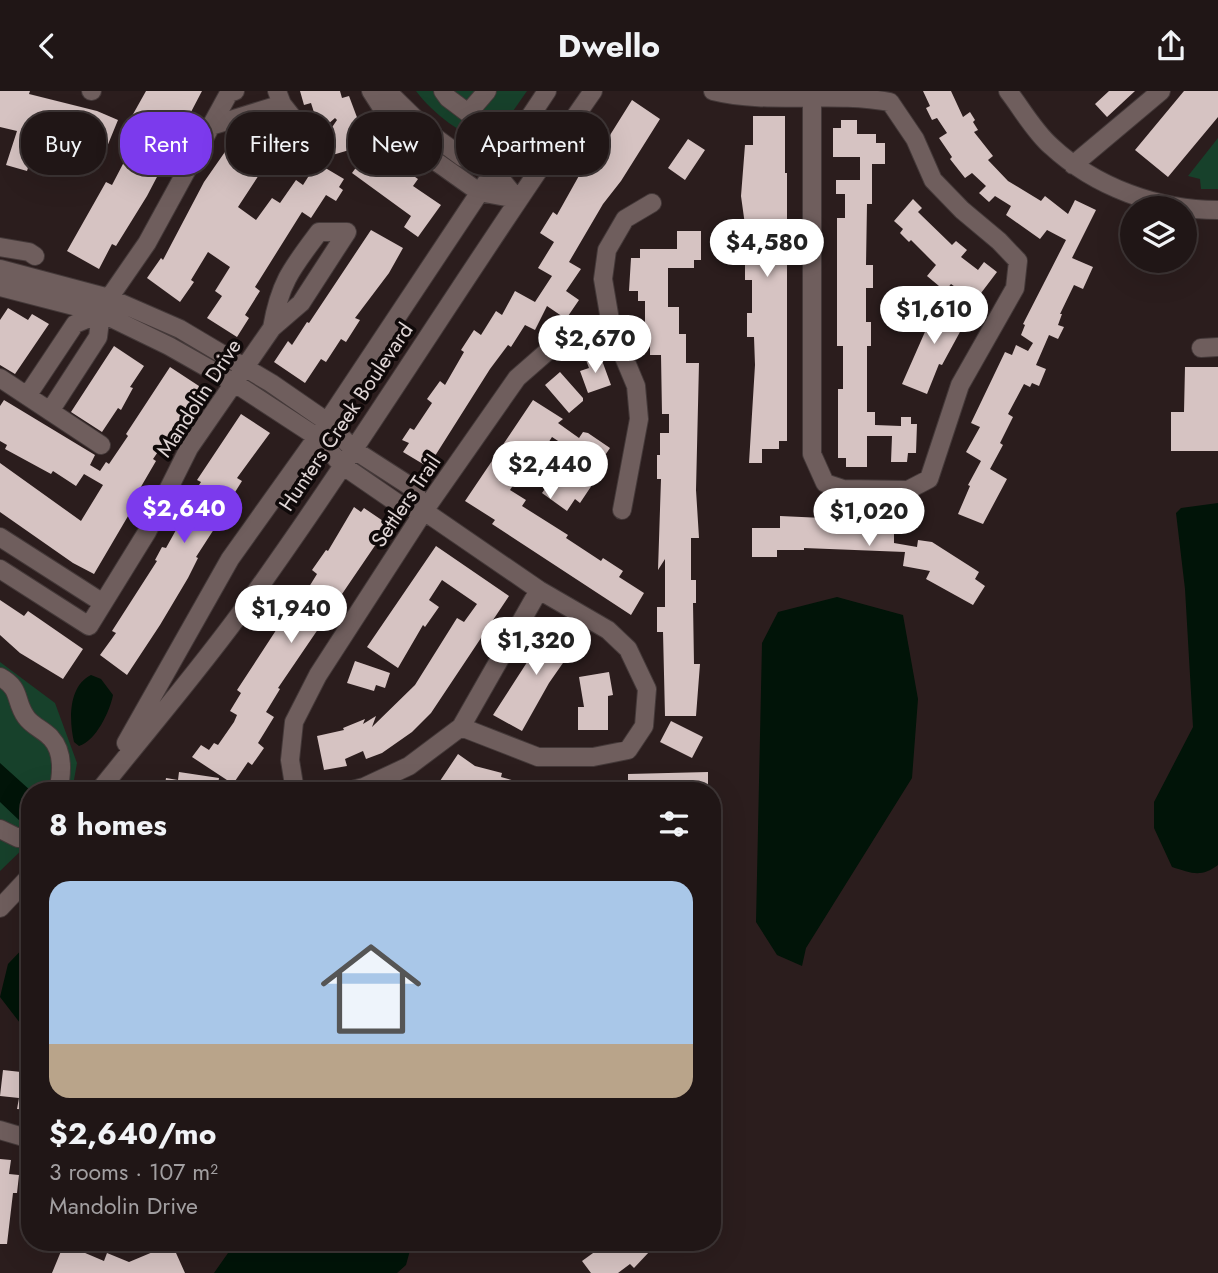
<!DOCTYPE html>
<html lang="en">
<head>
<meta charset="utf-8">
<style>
	:root { --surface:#201616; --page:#281f1f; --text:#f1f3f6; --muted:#a29fa1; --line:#3d3535; --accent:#7c3aed }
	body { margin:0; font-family:Jost,sans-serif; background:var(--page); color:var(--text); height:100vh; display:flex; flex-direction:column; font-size:26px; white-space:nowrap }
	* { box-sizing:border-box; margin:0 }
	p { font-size:23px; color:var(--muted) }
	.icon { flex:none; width:38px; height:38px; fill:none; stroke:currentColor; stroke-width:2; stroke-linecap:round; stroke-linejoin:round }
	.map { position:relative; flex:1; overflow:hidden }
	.sheet { position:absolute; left:21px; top:691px; width:700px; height:469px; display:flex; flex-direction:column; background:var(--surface); border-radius:28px; box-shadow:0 7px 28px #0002,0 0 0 2px var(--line) }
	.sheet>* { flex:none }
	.banner { position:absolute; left:21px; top:21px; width:700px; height:63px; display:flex; gap:14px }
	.controls { position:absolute; left:1120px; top:105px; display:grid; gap:14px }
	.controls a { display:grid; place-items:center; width:77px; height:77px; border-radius:50%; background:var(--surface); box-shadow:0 7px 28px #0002,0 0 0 2px var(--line); font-size:35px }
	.price { position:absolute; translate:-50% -60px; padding:0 16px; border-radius:24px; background:#fff; color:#222; font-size:23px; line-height:46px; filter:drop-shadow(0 2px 4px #0008) }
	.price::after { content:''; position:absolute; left:50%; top:42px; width:21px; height:16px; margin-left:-10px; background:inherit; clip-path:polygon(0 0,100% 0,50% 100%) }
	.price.on { background:var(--accent); color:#fff }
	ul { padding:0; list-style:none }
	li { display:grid; align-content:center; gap:14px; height:371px; padding:0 28px }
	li+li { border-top:2px solid var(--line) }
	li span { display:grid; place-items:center; height:217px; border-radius:21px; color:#555 }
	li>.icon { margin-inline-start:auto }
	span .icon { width:126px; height:126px; fill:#fffc; stroke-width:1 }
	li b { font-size:30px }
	h2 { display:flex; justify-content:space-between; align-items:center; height:84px; padding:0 28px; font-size:30px }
	.tag { padding:0 24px; border-radius:28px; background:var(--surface); box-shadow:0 7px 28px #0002,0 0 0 2px var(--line); font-size:24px; line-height:63px }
	.tag.on { background:var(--accent); color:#fff }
	header { display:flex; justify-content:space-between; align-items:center; height:91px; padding:0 28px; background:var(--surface); font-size:32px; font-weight:700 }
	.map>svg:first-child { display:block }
	.green { fill:#17412b }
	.water { fill:#011408 }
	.building { fill:#d6c3c2 }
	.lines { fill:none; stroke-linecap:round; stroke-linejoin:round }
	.minor-casing { stroke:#443939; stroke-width:20 }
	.minor { stroke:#6f5e5d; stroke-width:18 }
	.labels { text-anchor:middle; stroke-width:7; stroke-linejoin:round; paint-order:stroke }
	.street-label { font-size:21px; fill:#e0d6d6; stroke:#0f0909 }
</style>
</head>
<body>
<header><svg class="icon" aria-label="back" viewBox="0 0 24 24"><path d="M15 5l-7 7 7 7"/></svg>Dwello<svg class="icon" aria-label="share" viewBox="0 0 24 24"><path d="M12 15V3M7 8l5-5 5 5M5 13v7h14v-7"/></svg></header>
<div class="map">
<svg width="1218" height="1182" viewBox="0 0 1218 1182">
	<rect width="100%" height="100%" fill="#2b1d1d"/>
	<path class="green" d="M416,0H527L490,53C463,45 433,23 416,0Z
		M1218,47V98H1201L1200,88L1188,85Z
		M0,571L55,612L77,672L72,700H30V751L0,780Z"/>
	<path class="water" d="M1218,412V774C1201,787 1191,782 1172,776L1154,737V711L1193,636L1185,498L1176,422L1181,417Z
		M837,506L903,524L918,608L912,687L806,857L802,875L777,864L756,831L762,552L778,521Z
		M91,584L101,588L113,604C110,620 96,650 79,655L74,651C69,630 68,595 91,584Z
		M0,672L31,700L30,720L20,730L0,711Z
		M30,850V945L0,906L8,873Z
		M235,1152H412L406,1174L397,1182H214Z"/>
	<path class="building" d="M0,0H30L29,3L97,20L118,29L102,68L47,46L44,54L36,52L27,80L6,74L17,40L0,36Z
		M146,0H202L147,105L116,155L112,153L99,178L67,160L106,91L112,94L124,71L127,72L142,42L127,34Z
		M300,0H340L342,7L349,5L364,45L373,52L329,65L324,48L337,29L335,27L320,40L311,12L304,14Z
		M923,0H951L963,26L970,21L975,29L973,31L978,39L974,41L993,65L988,69L1008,90L1041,110L1045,105L1068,123L1075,109L1096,119L1072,167L1093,176L1083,198L1074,194L1060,223H1062L1058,234L1064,236L1058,248L1049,244L1036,274L1046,278L1039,295L1032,292L1030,296L1024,293L1008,323L1013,326L1000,352L1003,354L990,378L1007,388L983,433L958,423L970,395L968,394L981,370L966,361L980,336L971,332L1005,261L1012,264L1016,254L1028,260L1033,252L1021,244L1025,234L1023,233L1066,149L1047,139L1040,148L1006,124L1011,115L995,105L989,111L979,102L986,95L972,82L965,87L950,68L952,66L939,47L947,42L937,27L932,29L926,17L930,15Z
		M1109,0H1135L1107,26L1095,13Z
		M1184,0H1218V26L1168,86L1135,59Z
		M632,9L660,28L621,90L603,113L569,171L581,178L566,200L579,209L566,228L547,215L535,239L525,234L511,256L508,254L490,278L428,376L403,361L409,352L402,349L410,337L414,339L432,312L427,308L440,290L445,294L464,261L461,259L474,239L481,244L496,220L502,224L515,200L535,211L552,185L538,177L554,151L540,142L553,121L557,124L585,74L590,76Z
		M753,25H785V82H787V350H779V358H762V372H749L755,274L754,246H747V222H752V189H745V134L741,105L745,54H753Z
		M841,29H857V43H876V52H885V73H872V113H867L866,174H873V197H866V231H871V255H867V321H875V334L901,335V326H911V333H917L916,362H908L907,371H891L892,345H867V376H846V367H838V298H843V255H837V127H845V103H836V89H860V66H833V37H841Z
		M277,30L301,57L284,72L274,61L238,116L256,129L272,107L280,112L296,89L303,94L317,72L344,88L339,96L343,99L336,110L326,104L311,127L302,121L255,196L260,200L245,224L249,227L237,246L207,227L222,205L215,200L230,176L208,161L191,189L194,191L180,211L147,187L161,167L163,169L204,91L236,45L249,55Z
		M688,48L705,59L685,89L668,77Z
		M374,52L392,65L389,68L418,88L413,95L441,114L418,146L404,136L411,125L352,82Z
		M913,108L922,117L918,121L952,154L956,150L967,159L961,166L978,179L984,171L997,181L975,210L951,193L945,200L927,185L936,174L911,149L909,151L900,142L903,138L894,130Z
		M371,139L403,157L389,182L355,227L360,229L346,251L341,248L326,271L321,268L305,292L274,271L288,250L292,254L307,231L309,232Z
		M677,140H701V169H694V177H668V216H679V243H686V272H699L696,399L699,447H691V489H696V512H693L694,573H700L696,625H665L663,541H657V516H665V468L658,479L661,388H657V364H660V342H669V323H662L661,264H650V240H645V210H638V200H629L631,167H640V158H677Z
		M934,210L967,228L942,274L939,273L927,303L902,293L928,234L922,231Z
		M8,217L28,229L32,223L49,233L15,283L0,274V229Z
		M114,255L144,275L130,296L133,297L121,319L118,317L102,341L71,321Z
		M600,264L611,294L588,302L580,280L589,277L586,269Z
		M170,276L202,297L153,368L156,370L128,418L131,420L94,483L73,472L0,421V372L81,430L103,394L84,383L76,395L53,380L51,383L5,358L7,354L0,350V315L4,309L95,364L90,374L100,380L106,371L109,373L128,345L126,343Z
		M1185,276H1218V360H1171V321H1184Z
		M560,281L583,307V310L569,322L545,294Z
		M533,309L563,328L558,332L579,347L583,341L588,342L610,357L595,379L600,382L580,412L575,408L567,420L542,402L572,359L552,346L536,371L531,367L510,399L526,409L522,415L568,444L566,447L601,470L603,467L623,480L619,486L644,502L631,524L492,433L495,429L465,410Z
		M241,323L270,342L237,387L242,390L227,414L229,415L196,466L198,467L188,487L160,534L127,584L100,564L116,542L112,540L157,470L155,469L162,456L166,457L176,439L172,436L201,391L197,389Z
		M354,416L361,421L364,417L389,434L278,597L280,598L266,621L274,626L258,652L264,657L252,674L248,671L233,693L192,666L201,654L209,659L214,652L218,654L234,631L237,624L230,620L241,602L237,599L284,527L279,523L290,506L299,512L317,483L312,479L326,459L328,460Z
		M842,423H885V432H894V452L917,456L918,449L932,451L979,481L975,488L985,495L973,514L926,488L930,480L903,475L905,461L804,457V459H777V466H752V437H780V425L823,427V435H842Z
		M436,455L509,505L431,622L412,641L382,662L366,668L363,660L345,668L347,675L324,679L317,645L344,639L343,637L365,628L363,633L376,625L372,636L415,594L457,527L464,531L477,513L442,489L429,509L439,516L425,536L423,534L398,577L367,556Z
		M0,509L24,525L28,520L83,558L63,588L20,562L0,544Z
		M553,531L579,549L549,592L522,640L493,624Z
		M355,570L390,582L385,597L376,594L374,600L347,592Z
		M609,581L613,604L608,605V639H578V616H584L579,586Z
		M671,630L703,646L692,667L660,651Z
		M458,663L475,675L502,682L501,686L540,697L539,700H455L440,690Z
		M179,681L219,687L217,700H164L166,687L178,689Z
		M708,681V700H543V690H599L628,689V683Z
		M3,979L30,982V1019L17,1018L19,1007L0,1005Z
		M0,1068L11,1069L9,1083L19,1084L17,1102H13L7,1153H0Z
		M614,1152H640L650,1160L634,1177L630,1173L618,1182H591L582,1170L600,1157L604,1162Z
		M64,1153L104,1170L107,1162L129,1171L172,1153L185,1182H52Z"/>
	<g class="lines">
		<defs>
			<path id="minor" d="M91,0H92
				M277,0L282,13L316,56
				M371,0L389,28L417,57L479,101L517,108
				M387,0L432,44L462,66L495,81L517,108
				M443,0L448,7L468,22L487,0
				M713,0C769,14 831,0 890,11L915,48L933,89L962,119L999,150L1018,170L1015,197L960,294L929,388L908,399L843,398L825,392L812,363V0
				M1008,0C1022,18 1034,40 1051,55C1095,96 1158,119 1218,119
				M211,35L282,13
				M1073,74L1161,0
				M0,156L29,161L35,165
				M0,178L109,207L180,238L271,292L326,330L354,359L413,397L424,420
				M0,196L101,222L169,255L236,293L317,346L342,374L400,414L424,420L539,499L608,539L628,558L647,598L644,635L628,659L593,666H538L461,636
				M1201,257L1218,256
				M0,287L101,354
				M27,305L75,233L101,222
				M50,320L98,246L101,222L109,207L147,152L229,2L235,0
				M622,419L639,328L636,295L611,235L603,188L607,159L625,128L652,112
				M0,446L103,512
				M0,478L89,535L147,441L189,357L272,237L301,212L347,141H319C292,177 280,191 272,237
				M0,586C22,598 14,609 26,626C32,635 44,639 51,647C64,661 62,683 58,700
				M126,652L230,468L317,346L547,0
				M99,700C149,637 203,575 250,509C369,343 475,168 593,0
				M295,700L290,669L294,631L318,584L424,420L517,287L549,259L579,243L611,235
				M349,700L364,696L409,675L461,636L539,499
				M0,738L18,747L30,744
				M0,817L30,785
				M0,1039L30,1048"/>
		</defs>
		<use href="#minor" class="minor-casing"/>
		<use href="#minor" class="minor"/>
	</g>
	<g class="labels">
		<g class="street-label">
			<text transform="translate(199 307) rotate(-57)" y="7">Mandolin Drive</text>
			<text transform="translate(346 326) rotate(-56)" y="7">Hunters Creek Boulevard</text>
			<text transform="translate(406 410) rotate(-56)" y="7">Settlers Trail</text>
		</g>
	</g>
</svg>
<div class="controls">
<a><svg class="icon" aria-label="layers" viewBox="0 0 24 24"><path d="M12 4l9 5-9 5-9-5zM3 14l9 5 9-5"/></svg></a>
</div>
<b class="price" style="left:767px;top:188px">$4,580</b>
<b class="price" style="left:934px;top:255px">$1,610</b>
<b class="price" style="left:595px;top:284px">$2,670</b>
<b class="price" style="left:550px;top:410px">$2,440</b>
<b class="price on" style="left:184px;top:454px">$2,640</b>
<b class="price" style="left:869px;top:457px">$1,020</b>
<b class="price" style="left:291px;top:554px">$1,940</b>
<b class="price" style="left:536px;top:586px">$1,320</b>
<div class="banner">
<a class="tag">Buy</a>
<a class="tag on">Rent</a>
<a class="tag">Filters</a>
<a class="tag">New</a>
<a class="tag">Apartment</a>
</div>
<section class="sheet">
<h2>8 homes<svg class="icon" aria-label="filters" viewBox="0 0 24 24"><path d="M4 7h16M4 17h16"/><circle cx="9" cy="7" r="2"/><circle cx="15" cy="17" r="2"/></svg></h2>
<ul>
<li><span style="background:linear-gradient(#a9c7e8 75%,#b9a48a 0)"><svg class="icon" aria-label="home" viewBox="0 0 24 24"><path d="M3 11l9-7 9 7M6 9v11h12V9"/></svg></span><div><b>$2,640/mo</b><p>3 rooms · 107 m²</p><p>Mandolin Drive</p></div></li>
</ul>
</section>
</div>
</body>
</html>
